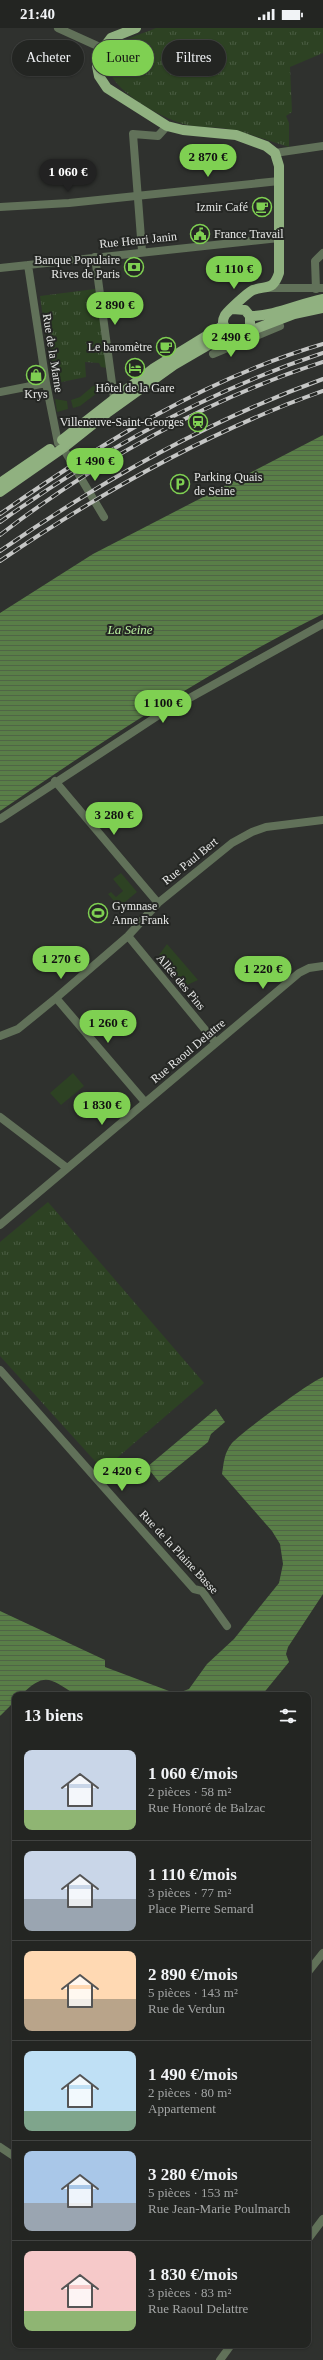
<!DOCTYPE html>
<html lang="fr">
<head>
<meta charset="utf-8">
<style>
	:root { --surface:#232522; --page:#2f312f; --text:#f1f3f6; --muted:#a3a5a5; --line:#404240; --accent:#7fd052 }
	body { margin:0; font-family:Georgia,serif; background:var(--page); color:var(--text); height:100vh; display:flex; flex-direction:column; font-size:15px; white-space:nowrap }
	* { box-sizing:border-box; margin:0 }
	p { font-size:13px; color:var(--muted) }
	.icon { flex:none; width:22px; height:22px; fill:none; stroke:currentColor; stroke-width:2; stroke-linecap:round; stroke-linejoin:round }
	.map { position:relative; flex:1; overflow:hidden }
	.side { position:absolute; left:12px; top:1664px; width:299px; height:656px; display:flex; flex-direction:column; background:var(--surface); border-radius:8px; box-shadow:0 1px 3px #0004,0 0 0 1px var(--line) }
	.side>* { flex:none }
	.hud { position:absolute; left:12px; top:12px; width:299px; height:36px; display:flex; gap:8px }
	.price { position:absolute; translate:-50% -34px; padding:0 9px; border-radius:14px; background:var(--accent); color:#111; font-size:13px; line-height:26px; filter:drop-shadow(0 1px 2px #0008) }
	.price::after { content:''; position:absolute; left:50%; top:24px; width:12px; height:9px; margin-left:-6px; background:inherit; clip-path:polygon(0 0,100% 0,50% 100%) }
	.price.active { background:#222; color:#fff }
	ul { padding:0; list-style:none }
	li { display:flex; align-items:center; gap:12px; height:100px; padding:0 12px }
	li+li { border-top:1px solid var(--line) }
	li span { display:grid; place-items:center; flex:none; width:112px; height:80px; border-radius:8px; color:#555 }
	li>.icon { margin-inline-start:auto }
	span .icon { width:48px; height:48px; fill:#fffc; stroke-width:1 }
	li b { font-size:17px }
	h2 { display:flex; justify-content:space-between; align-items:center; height:48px; padding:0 12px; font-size:17px }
	.tag { padding:0 14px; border-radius:18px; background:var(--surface); box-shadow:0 1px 3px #0004,0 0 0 1px var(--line); font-size:14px; line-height:36px }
	.tag.active { background:var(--accent); color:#111 }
	.status { display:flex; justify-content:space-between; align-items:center; height:28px; padding:0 20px; background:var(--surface); direction:ltr }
	.status svg { height:11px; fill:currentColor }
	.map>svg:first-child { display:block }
	.grass { fill:#2d4223 }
	.park { fill:url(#park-tufts) }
	.water { fill:url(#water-rules) }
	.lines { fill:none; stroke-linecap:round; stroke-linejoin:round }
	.minor { stroke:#617159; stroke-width:8 }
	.major { stroke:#90b180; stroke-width:10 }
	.rail-casing { stroke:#c5c6c5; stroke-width:4 }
	.rail { stroke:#252724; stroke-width:2.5; stroke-dasharray:8; stroke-linecap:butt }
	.labels { text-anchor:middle; stroke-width:4; stroke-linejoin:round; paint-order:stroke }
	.poi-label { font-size:12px; fill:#e7e8e7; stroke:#252724; text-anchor:end }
	.street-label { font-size:12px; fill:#e7e8e7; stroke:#252724 }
	.water-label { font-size:13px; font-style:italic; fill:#baf1a0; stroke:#252724 }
</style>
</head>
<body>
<div class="status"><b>21:40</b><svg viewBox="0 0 49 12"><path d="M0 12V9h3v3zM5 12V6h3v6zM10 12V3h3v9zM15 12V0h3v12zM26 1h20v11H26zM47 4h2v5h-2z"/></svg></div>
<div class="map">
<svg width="323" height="2332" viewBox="0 0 323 2332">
	<defs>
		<pattern id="park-tufts" width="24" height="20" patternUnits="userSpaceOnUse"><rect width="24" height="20" fill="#2d4223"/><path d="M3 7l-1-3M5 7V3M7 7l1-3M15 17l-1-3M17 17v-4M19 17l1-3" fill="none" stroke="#4b5d43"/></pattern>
		<pattern id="water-rules" width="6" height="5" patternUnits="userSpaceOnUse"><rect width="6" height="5" fill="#597e47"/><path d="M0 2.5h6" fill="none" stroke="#506546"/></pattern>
	</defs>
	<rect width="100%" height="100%" fill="#2f312e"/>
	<path class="grass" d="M93,358L105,359L80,378L73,380L71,372L80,369Z
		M55,371L67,373L68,381L57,384Z
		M121,845L137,864L119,879L108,866L111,864L116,869L123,863L113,851Z
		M167,916L198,952L185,958L159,927Z
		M73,1045L84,1058L61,1077L50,1065Z"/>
	<path class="park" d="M156,0H323V25L290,39L292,84L286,88L289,95V119C269,113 249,105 228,101C213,98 197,100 183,96C160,89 89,53 113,22C122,10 143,6 156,0Z
		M95,261L107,340L101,339L99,335L85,334L86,349L52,356L40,268Z
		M48,1174L204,1355L103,1442L0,1328V1214Z"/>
	<path class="water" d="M323,407V586C210,642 104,712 0,783V585L93,526Z
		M323,1349V1566L288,1619L286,1626L289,1634L262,1667H76C50,1651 46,1643 21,1667H15V1673L0,1688V1583L105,1632V1639L169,1663L178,1665L189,1661L207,1636L234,1611L279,1555L283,1536L280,1516L272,1503L222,1446C224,1434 224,1425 232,1415C242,1404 310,1354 323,1349Z
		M216,1381L225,1394L211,1406L208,1414L159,1454L147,1439Z"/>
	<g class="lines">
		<path class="minor" d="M58,0L102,20
			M275,125L323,118
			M0,179L69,175L279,153
			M142,223L133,106L158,108L167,98
			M95,229L114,370
			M28,237L46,355L58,415
			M0,240L279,210
			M268,260H323
			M316,261L315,233L323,225
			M213,326L280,298L277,292
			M0,364L46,355
			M63,420L104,489
			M55,753L158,875
			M0,791L159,687L323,596
			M128,908L216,1015
			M56,970L145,1074
			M0,1008L18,1001L56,970L128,908L158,875L232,815L252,804L266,799L323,792
			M0,1089L67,1140
			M0,1197L299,945L309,940L323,938
			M0,1342L194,1561L202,1563L227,1598
			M308,1944L323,1925
			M0,2119L15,2129
			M308,2211L323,2191
			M220,2332L231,2317"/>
		<path class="major" d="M136,0L111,10L99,26L97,38L99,48L107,60L167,98L183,102L236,107L266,118L275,125L279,138V245C273,263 267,257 253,262C247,265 229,282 225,287C216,304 239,315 250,301V288L245,282L233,281
			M250,288C275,288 298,276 323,271
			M247,304L294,286L323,280
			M62,412L154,340L224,297
			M0,455L50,421
			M0,464L63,420L107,385L174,337L229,305"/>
		<defs>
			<path id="rail" d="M0,486C100,416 204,351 323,316
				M0,494C99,424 207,363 323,325
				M0,507C93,435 210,370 323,334
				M0,523C101,453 207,393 323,351
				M0,533C100,465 209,403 323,363"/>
		</defs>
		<use href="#rail" class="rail-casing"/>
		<use href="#rail" class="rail"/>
	</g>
	<defs>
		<symbol id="cafe-ring" viewBox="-11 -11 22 22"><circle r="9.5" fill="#252724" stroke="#7fd052" stroke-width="1.5"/><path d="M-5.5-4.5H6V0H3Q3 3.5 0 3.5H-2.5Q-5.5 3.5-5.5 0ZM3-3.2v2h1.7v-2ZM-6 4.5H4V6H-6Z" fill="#7fd052"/></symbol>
		<symbol id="civic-ring" viewBox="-11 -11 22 22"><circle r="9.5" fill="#252724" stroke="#7fd052" stroke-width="1.5"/><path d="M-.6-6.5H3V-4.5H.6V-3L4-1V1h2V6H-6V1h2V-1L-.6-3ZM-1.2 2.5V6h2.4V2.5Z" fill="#7fd052"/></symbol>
		<symbol id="bank-ring" viewBox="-11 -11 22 22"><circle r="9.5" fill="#252724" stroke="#7fd052" stroke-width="1.5"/><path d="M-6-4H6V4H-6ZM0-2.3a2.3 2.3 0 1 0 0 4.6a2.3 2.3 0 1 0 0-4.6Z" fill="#7fd052"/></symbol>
		<symbol id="hotel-ring" viewBox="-11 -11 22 22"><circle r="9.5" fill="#252724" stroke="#7fd052" stroke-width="1.5"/><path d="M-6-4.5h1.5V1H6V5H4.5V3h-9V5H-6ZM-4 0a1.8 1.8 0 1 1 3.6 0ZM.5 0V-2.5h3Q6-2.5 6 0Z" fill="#7fd052"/></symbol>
		<symbol id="shop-ring" viewBox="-11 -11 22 22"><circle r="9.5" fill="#252724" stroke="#7fd052" stroke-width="1.5"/><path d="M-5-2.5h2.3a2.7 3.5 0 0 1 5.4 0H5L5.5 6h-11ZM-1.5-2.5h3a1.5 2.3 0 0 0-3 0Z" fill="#7fd052"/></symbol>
		<symbol id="station-ring" viewBox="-11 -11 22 22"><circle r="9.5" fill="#252724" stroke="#7fd052" stroke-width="1.5"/><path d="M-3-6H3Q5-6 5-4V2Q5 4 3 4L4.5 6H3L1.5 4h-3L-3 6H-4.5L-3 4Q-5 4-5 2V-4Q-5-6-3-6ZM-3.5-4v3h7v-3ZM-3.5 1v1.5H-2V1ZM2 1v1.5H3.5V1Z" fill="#7fd052"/></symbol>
		<symbol id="parking-ring" viewBox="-11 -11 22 22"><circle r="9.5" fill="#252724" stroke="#7fd052" stroke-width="1.5"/><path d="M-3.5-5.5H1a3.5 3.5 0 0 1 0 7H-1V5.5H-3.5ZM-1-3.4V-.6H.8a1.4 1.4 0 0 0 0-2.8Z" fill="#7fd052"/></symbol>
		<symbol id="stadium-ring" viewBox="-11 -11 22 22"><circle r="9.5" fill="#252724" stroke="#7fd052" stroke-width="1.5"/><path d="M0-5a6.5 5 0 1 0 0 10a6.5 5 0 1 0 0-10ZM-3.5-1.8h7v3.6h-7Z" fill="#7fd052"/></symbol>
	</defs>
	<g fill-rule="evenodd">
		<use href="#cafe-ring" x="251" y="168" width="22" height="22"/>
		<use href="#civic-ring" x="189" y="195" width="22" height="22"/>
		<use href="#bank-ring" x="123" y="228" width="22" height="22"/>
		<use href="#cafe-ring" x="155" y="308" width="22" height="22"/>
		<use href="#hotel-ring" x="124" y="329" width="22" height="22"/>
		<use href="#shop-ring" x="25" y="336" width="22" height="22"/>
		<use href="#station-ring" x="187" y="383" width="22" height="22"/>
		<use href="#parking-ring" x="169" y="445" width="22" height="22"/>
		<use href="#stadium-ring" x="87" y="874" width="22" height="22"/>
	</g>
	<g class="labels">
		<g class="poi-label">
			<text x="248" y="183">Izmir Café</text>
			<text x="214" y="210" text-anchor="start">France Travail</text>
			<text x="120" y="236">Banque Populaire<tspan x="120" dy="14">Rives de Paris</tspan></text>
			<text x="152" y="323">Le baromètre</text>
			<text x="135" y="364" text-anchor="middle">Hôtel de la Gare</text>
			<text x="36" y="370" text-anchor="middle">Krys</text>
			<text x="184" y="398">Villeneuve-Saint-Georges</text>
			<text x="194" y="453" text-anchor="start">Parking Quais<tspan x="194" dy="14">de Seine</tspan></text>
			<text x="112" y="882" text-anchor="start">Gymnase<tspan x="112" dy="14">Anne Frank</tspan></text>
		</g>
		<g class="street-label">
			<text transform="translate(138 212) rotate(-6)" y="4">Rue Henri Janin</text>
			<text transform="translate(53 325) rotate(81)" y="4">Rue de la Marne</text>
			<text transform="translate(190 833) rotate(-39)" y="4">Rue Paul Bert</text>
			<text transform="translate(181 954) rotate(50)" y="4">Allée des Pins</text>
			<text transform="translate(188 1023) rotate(-40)" y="4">Rue Raoul Delattre</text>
			<text transform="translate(179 1524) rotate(47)" y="4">Rue de la Plaine Basse</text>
		</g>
		<g class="water-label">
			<text x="130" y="606">La Seine</text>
		</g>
	</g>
</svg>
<b class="price" style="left:208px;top:150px">2 870 €</b>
<b class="price active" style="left:68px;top:165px">1 060 €</b>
<b class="price" style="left:234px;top:262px">1 110 €</b>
<b class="price" style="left:115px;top:298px">2 890 €</b>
<b class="price" style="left:231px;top:330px">2 490 €</b>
<b class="price" style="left:95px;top:454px">1 490 €</b>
<b class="price" style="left:163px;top:696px">1 100 €</b>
<b class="price" style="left:114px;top:808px">3 280 €</b>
<b class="price" style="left:61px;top:952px">1 270 €</b>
<b class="price" style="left:263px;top:962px">1 220 €</b>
<b class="price" style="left:108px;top:1016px">1 260 €</b>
<b class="price" style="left:102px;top:1098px">1 830 €</b>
<b class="price" style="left:122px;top:1464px">2 420 €</b>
<div class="hud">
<a class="tag">Acheter</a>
<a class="tag active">Louer</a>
<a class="tag">Filtres</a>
</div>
<section class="side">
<h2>13 biens<svg class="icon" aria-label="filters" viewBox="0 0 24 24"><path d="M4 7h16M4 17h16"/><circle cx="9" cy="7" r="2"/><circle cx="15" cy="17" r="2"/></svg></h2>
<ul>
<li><span style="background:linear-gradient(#c9d6e8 75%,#8fb573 0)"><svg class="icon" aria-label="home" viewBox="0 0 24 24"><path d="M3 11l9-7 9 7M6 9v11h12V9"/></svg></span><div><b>1 060 €/mois</b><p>2 pièces · 58 m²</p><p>Rue Honoré de Balzac</p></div></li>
<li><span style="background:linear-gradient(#c9d6e8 60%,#9aa5b1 0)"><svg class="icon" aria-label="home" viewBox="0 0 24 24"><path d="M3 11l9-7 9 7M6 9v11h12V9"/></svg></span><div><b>1 110 €/mois</b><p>3 pièces · 77 m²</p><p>Place Pierre Semard</p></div></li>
<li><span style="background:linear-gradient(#ffd9b3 60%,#b9a48a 0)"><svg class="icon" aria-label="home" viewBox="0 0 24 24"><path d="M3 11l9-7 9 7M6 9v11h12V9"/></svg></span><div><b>2 890 €/mois</b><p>5 pièces · 143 m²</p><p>Rue de Verdun</p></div></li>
<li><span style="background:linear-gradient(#bfe0f5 75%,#7fa58c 0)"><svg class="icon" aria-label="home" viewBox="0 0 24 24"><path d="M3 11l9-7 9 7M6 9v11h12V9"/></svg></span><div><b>1 490 €/mois</b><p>2 pièces · 80 m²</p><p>Appartement</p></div></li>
<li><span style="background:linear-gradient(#a9c7e8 65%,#9aa5b1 0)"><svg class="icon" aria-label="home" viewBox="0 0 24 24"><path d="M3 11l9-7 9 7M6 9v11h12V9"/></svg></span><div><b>3 280 €/mois</b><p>5 pièces · 153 m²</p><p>Rue Jean-Marie Poulmarch</p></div></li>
<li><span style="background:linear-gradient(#f6c9c9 75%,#8fb573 0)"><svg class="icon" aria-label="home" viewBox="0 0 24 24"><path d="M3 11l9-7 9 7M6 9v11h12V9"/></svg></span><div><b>1 830 €/mois</b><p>3 pièces · 83 m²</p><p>Rue Raoul Delattre</p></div></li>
</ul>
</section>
</div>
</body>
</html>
